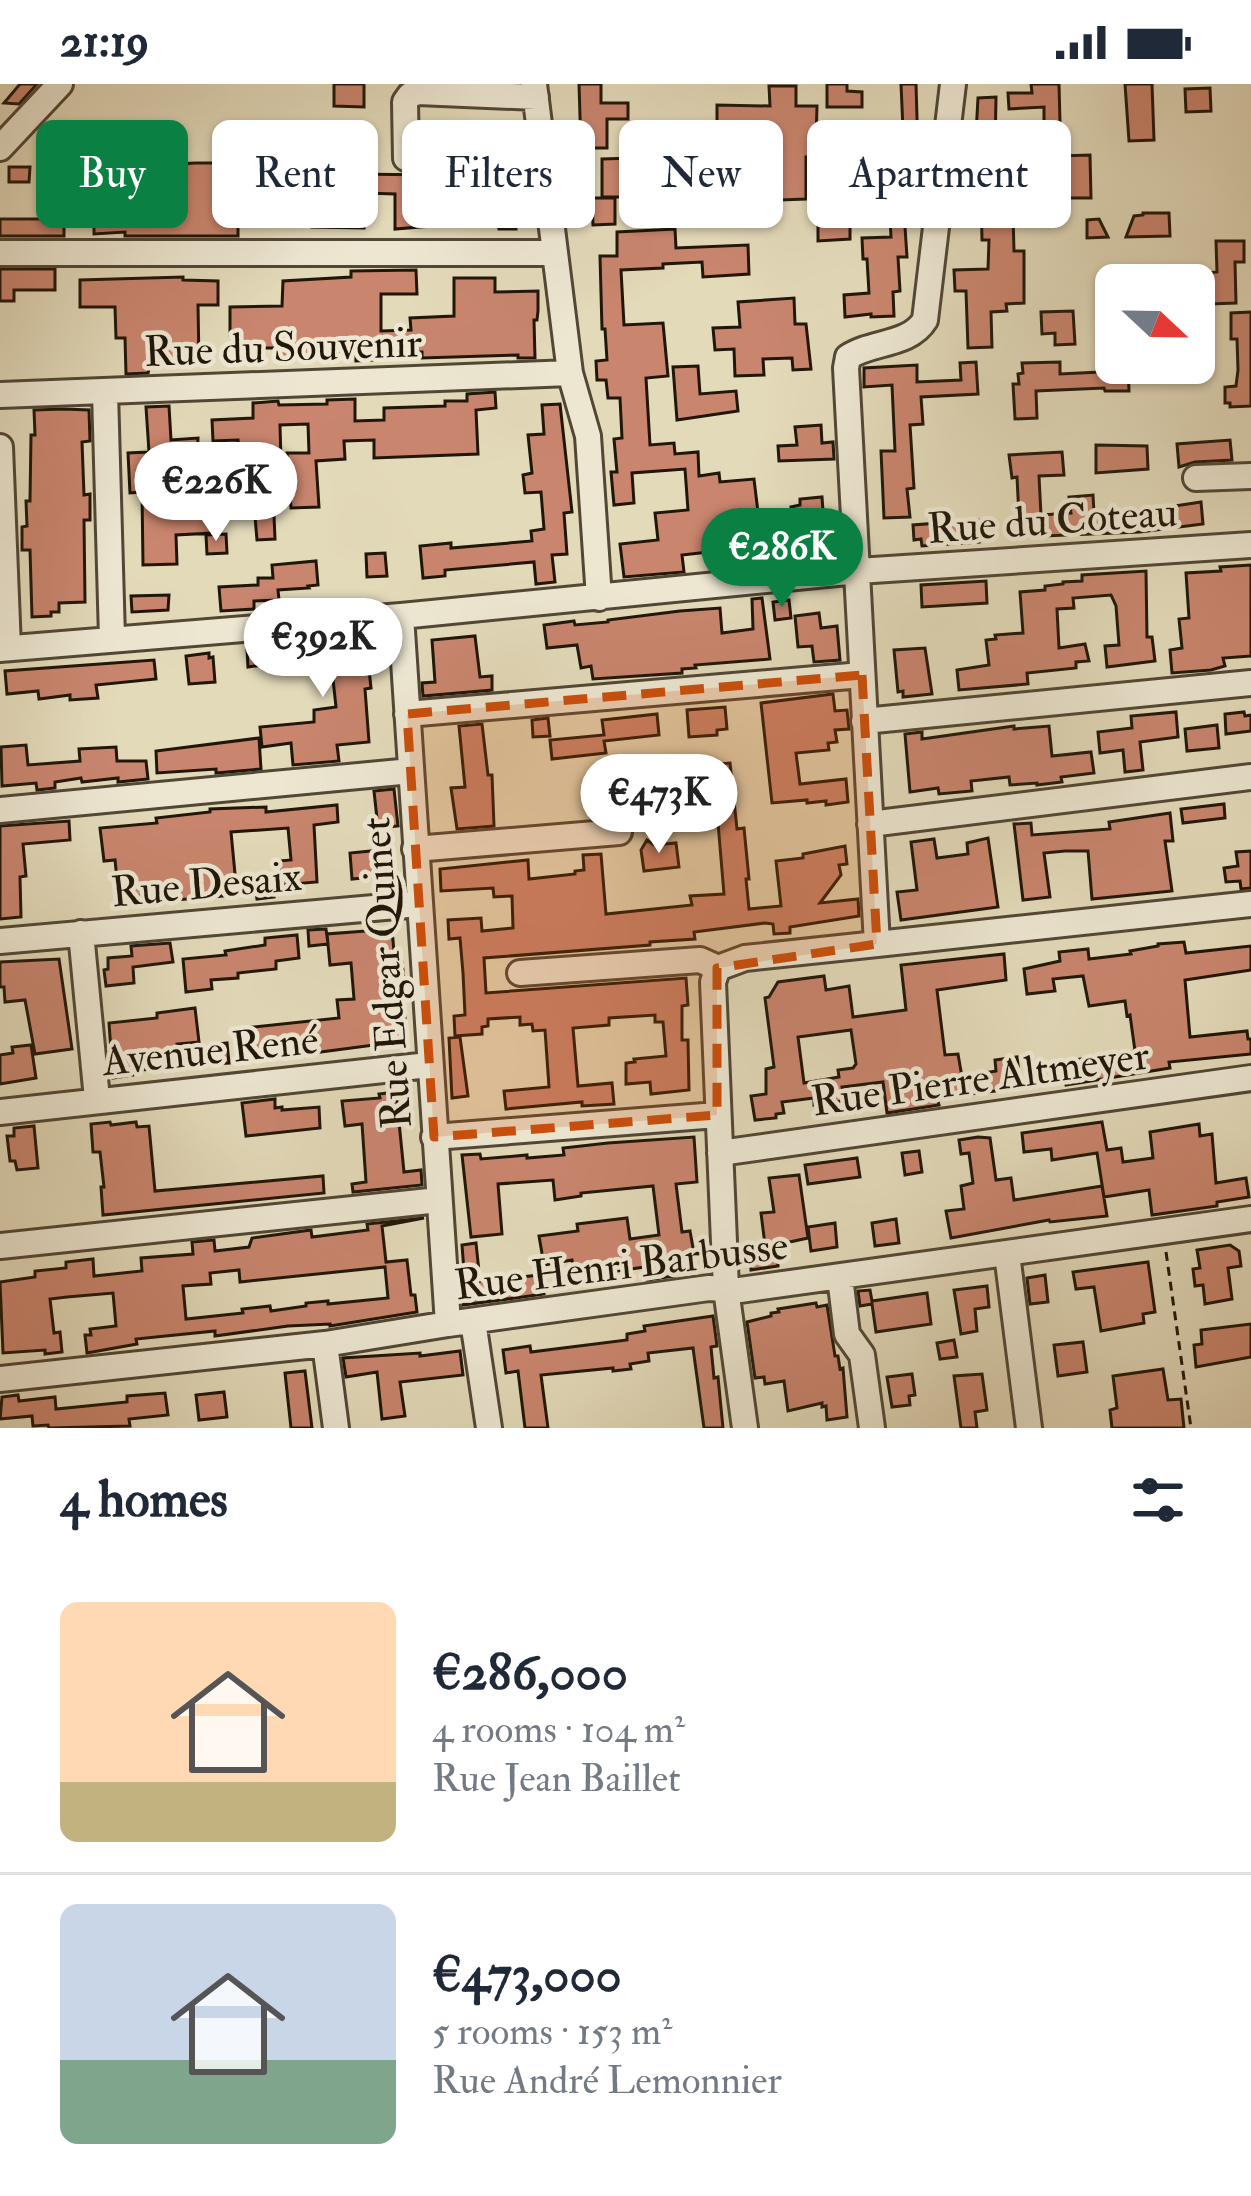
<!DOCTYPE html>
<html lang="en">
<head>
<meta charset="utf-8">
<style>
	:root { --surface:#fff; --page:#f6f6f7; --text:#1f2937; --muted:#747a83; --line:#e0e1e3; --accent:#0b8043 }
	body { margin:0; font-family:"IM FELL Double Pica",serif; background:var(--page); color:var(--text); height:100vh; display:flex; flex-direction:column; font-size:45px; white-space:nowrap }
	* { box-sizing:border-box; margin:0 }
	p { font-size:39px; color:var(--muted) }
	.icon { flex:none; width:66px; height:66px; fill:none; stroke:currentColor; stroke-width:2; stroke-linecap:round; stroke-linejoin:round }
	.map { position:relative; height:1344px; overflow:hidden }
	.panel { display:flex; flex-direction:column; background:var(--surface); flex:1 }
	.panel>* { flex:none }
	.banner { position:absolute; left:36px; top:36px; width:1179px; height:108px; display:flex; gap:24px }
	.needle { width:78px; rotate:112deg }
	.buttons { position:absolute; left:1095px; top:180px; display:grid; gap:24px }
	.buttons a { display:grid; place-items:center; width:120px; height:120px; border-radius:18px; background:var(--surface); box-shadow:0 3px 9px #0004; font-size:60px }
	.price { position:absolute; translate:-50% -102px; padding:0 27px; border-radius:42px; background:#fff; color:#222; font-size:39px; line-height:78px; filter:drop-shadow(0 3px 6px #0008) }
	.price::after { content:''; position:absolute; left:50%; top:72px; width:36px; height:27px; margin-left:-18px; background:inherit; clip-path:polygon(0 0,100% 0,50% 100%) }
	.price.selected { background:var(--accent); color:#fff }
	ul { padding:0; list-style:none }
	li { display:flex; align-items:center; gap:36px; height:300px; padding:0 60px }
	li+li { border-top:3px solid var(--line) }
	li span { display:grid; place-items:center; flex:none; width:336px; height:240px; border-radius:18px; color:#555 }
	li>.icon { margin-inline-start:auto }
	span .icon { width:144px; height:144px; fill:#fffc; stroke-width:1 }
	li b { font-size:51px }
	h2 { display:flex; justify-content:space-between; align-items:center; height:144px; padding:0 60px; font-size:51px }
	.chip { padding:0 42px; border-radius:18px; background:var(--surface); box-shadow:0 3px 9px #0004; font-size:42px; line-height:108px }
	.chip.selected { background:var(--accent); color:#fff }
	.status { display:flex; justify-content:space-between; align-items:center; height:84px; padding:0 60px; background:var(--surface); direction:ltr }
	.status svg { height:33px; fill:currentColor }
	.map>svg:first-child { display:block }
	.building { fill:#c9856e; stroke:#201609; stroke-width:3; fill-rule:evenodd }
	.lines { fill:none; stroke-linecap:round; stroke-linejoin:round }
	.minor-casing { stroke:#514735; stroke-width:30 }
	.path { stroke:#201609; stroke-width:3; stroke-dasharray:9 6; stroke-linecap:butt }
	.minor { stroke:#ede7d2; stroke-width:24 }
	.marked { fill:#ca4f0c; fill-opacity:0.2; stroke:#ca4f0c; stroke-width:9; stroke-dasharray:24 15; stroke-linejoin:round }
	.labels { text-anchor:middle; stroke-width:9; stroke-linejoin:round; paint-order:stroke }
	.street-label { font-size:42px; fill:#201609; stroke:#ede7d2 }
</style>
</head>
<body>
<div class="status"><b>21:19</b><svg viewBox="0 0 49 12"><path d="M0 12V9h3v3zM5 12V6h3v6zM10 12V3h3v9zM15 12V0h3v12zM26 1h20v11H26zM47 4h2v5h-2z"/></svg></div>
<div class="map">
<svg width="1251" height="1344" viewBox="0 0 1251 1344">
	<rect width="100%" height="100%" fill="#e3daba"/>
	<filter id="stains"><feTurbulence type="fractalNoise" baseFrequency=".00167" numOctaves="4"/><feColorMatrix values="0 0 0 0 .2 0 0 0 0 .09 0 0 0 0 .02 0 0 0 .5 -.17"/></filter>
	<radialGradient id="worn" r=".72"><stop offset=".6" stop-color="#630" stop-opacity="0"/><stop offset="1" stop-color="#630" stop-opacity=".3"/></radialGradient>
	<path class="building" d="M20,0H37L19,20L4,19Z
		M334,0H364V23L334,22Z
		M579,0H601V19H628V35H607V64H581Z
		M827,0H847V7L862,8V23H827Z
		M901,0H916L918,68H880V101H840L839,72L806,73V115L780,116L779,73H717V21L770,22L769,2H796V22H817L816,56L899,54V46H903Z
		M1031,0H1059L1060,39H1044V23L1009,25L1008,9H1032Z
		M1125,0H1152L1154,56L1129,57Z
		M1210,4L1211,27L1186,28L1185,5Z
		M996,13L995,68H975L978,14Z
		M669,44L687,45V74H668Z
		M321,64L350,65V90L439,91V109L490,110L492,71L517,69V118H528V142L516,141V145H499L498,136L432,135L431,142L395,145V110L365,109L364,144L312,143V117H321Z
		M1090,71L1091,114H1060L1059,72Z
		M634,74L635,113H602V75Z
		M196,79H215V119H238V152H125V148L94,150V135L125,136L128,124H155V81Z
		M9,83H30L29,98H9Z
		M976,94H1002L1003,131H1013L1014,167H1024V219L1006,220L1007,227L991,228L992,263L968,264L966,207H955L954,186L988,185L989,156H982L981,110H976Z
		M915,96V128H904L907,173H898L900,207L893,208L894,232L871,233V230L845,233L844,211L869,209L867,175H863L862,154L891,153L888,97Z
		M665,104H700V125H664Z
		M592,114H615V140L593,141Z
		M741,114H768L770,140L742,142Z
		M844,122V133H850V155L818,157V124Z
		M1143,129H1169L1170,152L1126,153L1134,132L1143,131Z
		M0,135H64V152H0Z
		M1099,135L1108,153L1087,154V136Z
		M675,145L676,164L748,161L749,190L703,193L702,178L663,180V184L621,186L624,241L663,239L668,292L646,294L650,361L674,359L675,370L698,368L699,392L719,389L720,398L754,395L760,445L793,441L791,423L800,421V415L822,413L825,455L822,456L823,461L780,464V471L737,476L735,465L682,471L684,488L624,493L620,460L658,456L655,429L688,426L685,385L632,389L634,419L614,421L611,388H617L614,355L622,354L620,314H608L606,296H597L596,277L607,276L605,245H602L600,172H617V148Z
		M1216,157H1244V178H1235L1236,219L1209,220L1207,189L1217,188Z
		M0,185H55V206H14V217H0Z
		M416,186L417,210H381V247L411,246L410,234L454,232V194H495V208L538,207V227L537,236H534L535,274H518V271L422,274V268L373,270V276L356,277V267L309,269V274H275V264H235V251H230V223L282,222L283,197L351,193V187Z
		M183,193V196L218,197V221H198L199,277L151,278L148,289L126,290L125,254H116L115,223H80V196Z
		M794,214L795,240H806L811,285L793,286L792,274L763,275L764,291L735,292L734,265L715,266L713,244L740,243L738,218Z
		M1073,227L1075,260L1055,261V249L1042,250L1041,228Z
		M1251,228V322L1230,323V319H1225V303L1236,302L1238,286L1237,255H1231V229Z
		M1099,275H1116V279H1128L1129,307H1105L1104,304L1036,307L1037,334L1015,335L1013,300H1019L1018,290L1023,289L1022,279L1060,278V290L1100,288Z
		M976,278L978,310L921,313L923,340L910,341L914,404L907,405L910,433L884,434L881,367H895L892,301L864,303V284L917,281V298L961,296L960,279Z
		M698,282L700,310L736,307L738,327L677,336L673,283Z
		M495,308L496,324L476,326L478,370L374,374V356L344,357L345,375L316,377L319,423L291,424L287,369H309L308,340L280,341L281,377L239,379L238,356L213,357L212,336L253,334V319L278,317L279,321L327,320V316L355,315V337L384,336V324L445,322V317H467V310Z
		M560,320L572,428L564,429L567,470L552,471L555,498L536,500L534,478L445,486V492L423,494L420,462L451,459V464L532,457L531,447L544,445L541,408L525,409L523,391L532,389L528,351L544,350L542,321Z
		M169,322L171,356L198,354L197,381H183L185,421L211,419L213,449L176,451L177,480L143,481L142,408L130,409L128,369L149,368L146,323Z
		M63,325L89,326L90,357L82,358L84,411L90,410V436H84L85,518L59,519V528H51V532L32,533L30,466H22V443L27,442L26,417H30L31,351H35L34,326Z
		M821,341L822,359L833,358L834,375L779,377L778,362L797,361L795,343Z
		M1230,356L1232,376L1195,378L1179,383L1177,360Z
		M1096,361L1147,362L1148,385L1096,389Z
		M1062,368L1064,391L1039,392L1041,431L1071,429L1069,413L1093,411L1094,429L1155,425L1201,418L1203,440L1140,448L1020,453L1017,393L1012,394L1009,371Z
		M274,432L275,455L257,456L255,433Z
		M978,436L979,458L922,462L921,455L914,456L913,441Z
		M226,450L227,469L207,470L206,451Z
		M385,469L387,492L367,493L366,470Z
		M316,477L318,501L308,502L309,504L278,506L279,516L254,517V525L221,527L219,503L258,501V494H273L272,481Z
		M1251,481V572L1223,574L1225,582L1211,586L1172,589L1170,566L1182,564L1179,535L1189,534L1186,489L1221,487L1220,483Z
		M1146,487L1147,553H1152L1155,577L1107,583L1105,562L1119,561L1116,522L1111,511L1073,514L1074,524L1057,525L1059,564L1085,560L1089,577L1076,578V584L1027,589L1028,600L959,606L957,586L989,581L986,556L996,555L995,551L1023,549L1020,508L1045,506V502L1063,500V498L1082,497V491Z
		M986,497L987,519L922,523L921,501Z
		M169,511L168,526L132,528L131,512Z
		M762,514L770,575L695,581L696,584L682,585V589L593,595L591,582L581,584L577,561L547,564L544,541L574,537L575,541L608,538V536L680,527L720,524L722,549L753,545L752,515Z
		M789,516L791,534L775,536L773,518Z
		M819,529L821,544L837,542L840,576L814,578L812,562L798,563L795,532Z
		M475,552L480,593L492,592V606L423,612L422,599L435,598L432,556Z
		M330,557V562L366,558L371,604L365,605L369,658L337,661L339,677L293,681L291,659L262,663L260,643L314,638V626L336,623L332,586L298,589L297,576L248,583L247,566Z
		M925,564L932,610L903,613V607L898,608L894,566Z
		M209,569V574L213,573L215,598L189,600L186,572Z
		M154,576L156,595L96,601L98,614L70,616V611L39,615L38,607L7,610L5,587Z
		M833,610L835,627L847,626L849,645L835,646L837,658L828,659L829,666L796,669L800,700L846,695L848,718L826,721V717L807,719V716L772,719L761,619Z
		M725,623L727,645L717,646V651L689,653L687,626Z
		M1176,628L1178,653L1140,658L1143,686L1125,688L1123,666L1100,669L1098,648L1132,644L1131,632Z
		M1244,628L1245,632L1251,631V647L1226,650L1225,630Z
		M657,630L659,651L604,657L606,669L552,675L550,656L604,651L602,636Z
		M548,634L550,652L533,653L532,636Z
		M482,640L488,691H492L494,742L457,745L451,704L465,703L459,642Z
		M1217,641L1219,664L1187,667L1185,645Z
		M1014,642V645L1049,642L1052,672L1091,668L1094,689L1061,693L1062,698L1037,701V699L1010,701L1009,693L971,697L972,707L939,710L938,704L910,708L905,650L922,648V655Z
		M259,654L261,685L216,689V685L157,689L156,667Z
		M26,661L28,681L80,677L79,665L116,663L117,677H146L148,695L118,698V694L82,698L81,694L55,698V704L37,706L36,699L2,702L1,663Z
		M730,679L737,745L744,744L749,795H746L749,825L781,822L776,777L803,774V770L845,762L847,780L839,781L841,791L820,819L858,815L859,832L790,843V849L774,850L773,840L765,839L694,848L695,855L650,858V861L484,874L486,909L686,894L688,921L682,922V956H688L689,1006L651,1010L650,998L626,1000V979L635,978L634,975L666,972L663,938H655V931L609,934V941L573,944L578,1002L612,999L614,1020L582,1022V1018L506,1025L504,1007L549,1003L545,946L533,947L532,940L520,941V933L488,935V942L482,943V950L455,952L454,932L465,931L463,889L460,854L449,855L448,836L481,834L482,847L513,844L512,812L494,813L493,804L441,807L440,785L528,776L529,795L575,790V787L584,786L583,771L601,770L606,830L692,821L690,812L724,810L717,727L710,728L705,681Z
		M394,705L398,742L378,744L374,707Z
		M1224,720L1225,734L1183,739L1181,725Z
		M337,721L338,738L314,741L317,798L281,801L279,777L291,776L288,744L231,748L237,811L151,818L150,811L119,814L115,776L104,777L100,744L157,739L156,734L210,728V725L266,723V728Z
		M1170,729L1173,757H1165L1172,807L1092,815L1088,767H1065L1044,769L1050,813L1023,816L1014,740L1031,739L1032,751L1110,745L1109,738Z
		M69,737L70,756L23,760L26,792L20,793L21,833L0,835V742Z
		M988,754L998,823L901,836L897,808L917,806L911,758L934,755L937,774L968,770L967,759Z
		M647,756L654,761L676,759L679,783L644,787L641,766Z
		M391,765L393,791L352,795L350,769Z
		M1251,767V804L1241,805L1240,797L1226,798L1224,784L1238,782L1236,768Z
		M272,796L274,813L257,815L255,798Z
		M326,845L328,860L309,862L308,846Z
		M392,845L394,868H401L404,896H402L405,935L401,936L403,954L382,956V960L290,972L289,963L246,968L244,944L339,934L337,916L354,915L351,879L330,881L327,850Z
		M297,851L299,874L276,877V885L238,889V894L211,896L212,905L186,908L183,875L226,871L225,867L265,861V854Z
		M1184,858L1186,869L1251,862V886L1185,896L1190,953L1247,947L1248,955H1251V970L1169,978L1170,984L1066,1001L1064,994L1056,996L1054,979L1135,967L1130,931L1127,932L1125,917L1089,922L1083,892L1053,895L1055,907L1027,910L1024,885L1060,877L1059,868L1088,865L1089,875L1131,870L1130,867L1158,862V860Z
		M170,859L173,878L133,883L134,899L106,902L104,886L108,885V874L132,872L131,862Z
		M1004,870L1006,896L937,906L945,971L958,970L962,993L996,987L995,976L1017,973L1021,1004L937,1014L939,1021L887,1029L883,998L842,1003L844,1017L814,1021V1014L782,1018L784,1029L776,1030V1034L755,1036L751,1012L766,1010V985L774,983L765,914L769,913L778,898L824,892L826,906L849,902L853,933L906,926L901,881ZM851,946L856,980L853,984L838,986L839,993L804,999L798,953Z
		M59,875L72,965L35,970L25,916L5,918L4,903H0V878Z
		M195,924L199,958L177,960L179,982L133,987V991L113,994L109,939L157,934V929Z
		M460,953L468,1012L452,1014L449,954Z
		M227,959L229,979L212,980L210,961Z
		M31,961L36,994L0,1000V971L13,969L12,963Z
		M396,1008L404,1088L421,1086L422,1101L353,1108L352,1100L366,1098L362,1040L345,1042L342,1017L380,1014L379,1010Z
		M275,1015V1024L282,1023V1026L319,1023L320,1044L246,1052L242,1019Z
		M110,1038L111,1041L136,1038L137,1043L149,1042L155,1107L323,1092L324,1109L103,1131L101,1103H104L100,1068H93L91,1040Z
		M1102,1038L1107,1066L1121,1064L1123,1078L1153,1074L1150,1048L1199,1040L1200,1052L1212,1050L1216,1099L1246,1094L1249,1113L1217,1118V1122L1152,1131L1149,1106L1104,1113L1097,1069L1052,1076L1051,1065L1024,1068L1022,1049Z
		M34,1042L38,1084L17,1086L15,1077H10L7,1052H14V1044Z
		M694,1053L697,1098L676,1100L682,1148L690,1147L695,1175L672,1178L674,1192L647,1196L645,1183L575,1193L572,1176L544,1181L539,1152L578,1147L577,1140L627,1134L630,1155L659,1151L653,1102L581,1109V1112L555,1116L553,1096L498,1100L502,1150L471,1153L462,1071L480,1070L481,1075L527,1071V1074L564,1071L563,1064L608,1059Z
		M978,1053L990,1054L996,1096L1011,1094L1014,1116L1102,1102L1107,1132L1050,1138L1049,1136L951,1154L946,1127L964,1125L961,1102L973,1099L969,1069L961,1070L959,1056Z
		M919,1067L922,1088L905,1091L902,1069Z
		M857,1074L860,1093L808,1100L805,1081Z
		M799,1091L808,1154L776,1161L778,1182L751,1186L749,1163L765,1161L761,1129L774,1128L769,1094Z
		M424,1134L382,1142L386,1178L407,1176L411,1211H415L417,1228L330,1242V1240L288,1242L215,1252V1247L136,1255L137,1260L87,1269L85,1251H91L90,1245L116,1242L113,1209L67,1213L50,1215L54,1249L60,1248L62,1268L45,1270V1266L3,1269L0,1198L35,1193V1187L66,1184V1178L93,1175L94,1192L142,1187L141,1174L193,1170L192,1158L214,1156L215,1167L249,1163L252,1154L311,1146L312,1153L368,1146L367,1140ZM385,1183L388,1214L328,1220V1217L306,1219V1222L271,1227L270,1222L242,1225L243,1229L186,1235L183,1202L211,1200L210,1189L239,1186L240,1198Z
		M896,1135L899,1159L875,1162L872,1139Z
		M835,1139L837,1163L811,1167L808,1143Z
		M476,1159L480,1197L541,1191L544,1210L463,1221L462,1200H465L462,1161Z
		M1230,1161L1239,1167L1241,1182L1228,1184L1232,1215L1205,1220L1203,1201L1195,1202L1193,1185L1200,1184L1197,1166Z
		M1148,1178L1155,1228L1143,1230L1144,1239L1101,1247L1094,1203L1076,1205L1073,1188Z
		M1045,1191L1048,1218L1030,1220L1027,1194Z
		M987,1202L989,1223L975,1225L977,1247L961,1250L954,1206Z
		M870,1206L872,1217L927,1209L931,1240L876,1248L872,1220L860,1222L858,1207Z
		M816,1219L817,1223L827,1221L835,1272H838L840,1285L843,1284L847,1333L827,1336L826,1322L822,1323V1319L788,1327L784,1297L765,1300L764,1293L755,1294L747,1238L771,1232V1229L779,1228L778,1225Z
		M713,1232L717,1262L711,1263L714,1294L718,1293L723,1344H704L693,1264L648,1269L649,1277L630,1280L631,1285L613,1287V1284L541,1291L548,1344H525L518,1287L506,1289L503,1266L530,1262L531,1268L627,1256V1250L645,1247L644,1242Z
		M1251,1240V1273L1196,1283L1194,1261L1202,1260L1201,1246Z
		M954,1256L957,1273L940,1275L937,1259Z
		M1083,1258L1087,1288L1058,1292L1054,1261Z
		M460,1267L463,1291L400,1298L405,1332L382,1335L377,1288L346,1293L343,1274L420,1269V1272Z
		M1163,1285L1168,1316L1181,1315L1184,1344H1112L1110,1326L1117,1324L1113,1292Z
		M305,1287L312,1344H291L285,1289Z
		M912,1290L915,1311L909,1312L910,1321L892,1323L887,1293Z
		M982,1290L987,1326L975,1328L977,1344H961L954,1292Z
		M224,1308L227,1333L199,1336L196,1311Z
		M165,1309L168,1331L129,1335L130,1342L49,1344L48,1341L33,1342L32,1332L0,1335L2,1313L18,1311L19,1317L55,1313L56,1325L127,1318V1312Z"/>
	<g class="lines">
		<defs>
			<path id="minor" d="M534,0L570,289L588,352L599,514
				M0,64L60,0
				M406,74L405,18L410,11L418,8L536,13
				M0,169H553
				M105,308L112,554
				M0,311L570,289
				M0,363L8,564
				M1196,394L1251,392
				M401,532L448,1240
				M0,565L401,532L858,487L1251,461
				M407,630L862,591
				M864,637L1251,599
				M0,726L411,687
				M870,740L1251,693
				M415,765L619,748
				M81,849L97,1015
				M0,857L419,820
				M877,860L1251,820
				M520,889L700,876L718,884
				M0,1028L429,981
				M434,1053L717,1031
				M720,1069L1251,994
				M0,1162L439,1116
				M1007,1170L1029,1344
				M840,1193L847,1250L862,1271L872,1344
				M473,1237L489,1344
				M325,1260L336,1344
				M0,1295L325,1260L448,1240L709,1204L740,1206L1251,1135
				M745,1344L726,1205L713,898L718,884L745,874L877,860L846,284L848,273C872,257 909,262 925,236L953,0"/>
		</defs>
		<use href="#minor" class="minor-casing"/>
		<path class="path" d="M1166,1168L1191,1344"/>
		<use href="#minor" class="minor"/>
	</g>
	<path class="marked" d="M862,591L877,860L717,884V1031L434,1053L407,630Z"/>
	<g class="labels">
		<g class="street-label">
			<text transform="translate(283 262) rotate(-2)" y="15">Rue du Souvenir</text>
			<text transform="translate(1052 435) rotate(-4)" y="15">Rue du Coteau</text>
			<text transform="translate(206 799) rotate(-5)" y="15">Rue Desaix</text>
			<text transform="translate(385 889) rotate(-94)" y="15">Rue Edgar Quinet</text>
			<text transform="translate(210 965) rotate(-6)" y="15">Avenue René</text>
			<text transform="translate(980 993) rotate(-8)" y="15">Rue Pierre Altmeyer</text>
			<text transform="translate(621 1180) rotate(-7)" y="15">Rue Henri Barbusse</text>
		</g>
	</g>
	<rect width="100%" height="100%" filter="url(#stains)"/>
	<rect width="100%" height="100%" fill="url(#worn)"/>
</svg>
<div class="buttons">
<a><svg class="needle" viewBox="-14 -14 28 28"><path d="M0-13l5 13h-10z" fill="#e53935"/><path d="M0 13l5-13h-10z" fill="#747a83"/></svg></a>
</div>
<b class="price" style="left:216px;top:460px">€226K</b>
<b class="price selected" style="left:782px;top:526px">€286K</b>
<b class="price" style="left:323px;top:616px">€392K</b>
<b class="price" style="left:659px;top:772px">€473K</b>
<div class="banner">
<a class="chip selected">Buy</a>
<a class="chip">Rent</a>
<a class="chip">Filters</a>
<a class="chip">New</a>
<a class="chip">Apartment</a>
</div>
</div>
<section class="panel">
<h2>4 homes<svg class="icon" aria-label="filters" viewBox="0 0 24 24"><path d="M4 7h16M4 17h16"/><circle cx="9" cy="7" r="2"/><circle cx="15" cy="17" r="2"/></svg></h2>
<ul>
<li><span style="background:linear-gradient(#ffd9b3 75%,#c2b280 0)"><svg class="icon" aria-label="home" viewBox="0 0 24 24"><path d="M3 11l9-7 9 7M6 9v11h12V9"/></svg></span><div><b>€286,000</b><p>4 rooms · 104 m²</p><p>Rue Jean Baillet</p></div></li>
<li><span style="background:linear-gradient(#c9d6e8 65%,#7fa58c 0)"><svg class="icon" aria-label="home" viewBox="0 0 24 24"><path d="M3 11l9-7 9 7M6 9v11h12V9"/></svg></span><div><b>€473,000</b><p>5 rooms · 153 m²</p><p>Rue André Lemonnier</p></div></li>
</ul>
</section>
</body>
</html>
